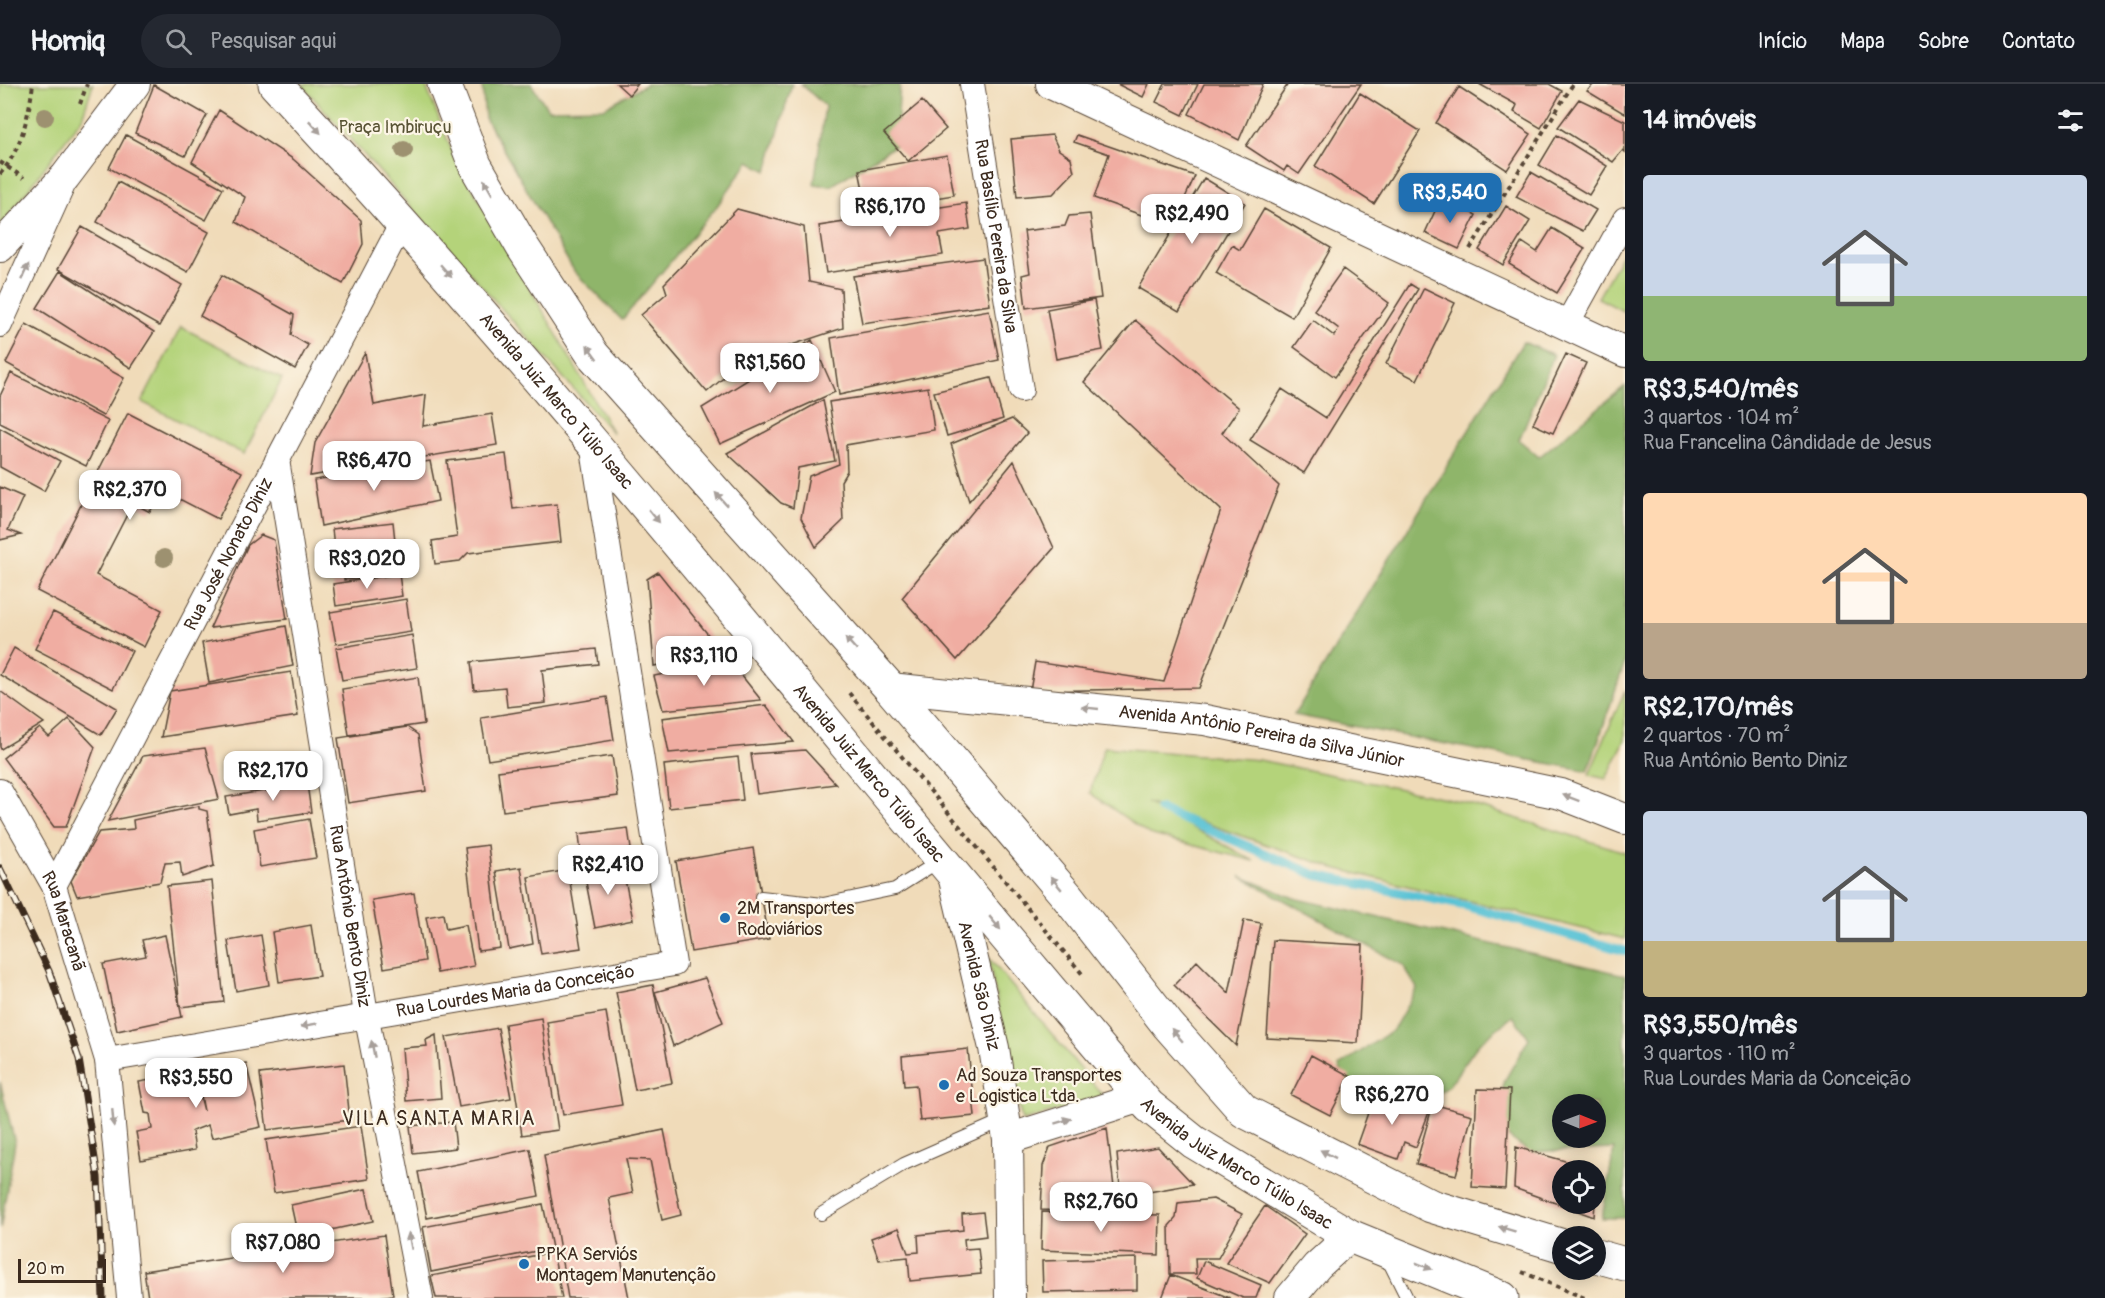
<!DOCTYPE html>
<html lang="pt">
<head>
<meta charset="utf-8">
<style>
	:root { --surface:#171b24; --page:#242831; --text:#f1f3f6; --muted:#9ea1a6; --line:#363941; --accent:#1f6fb2 }
	body { margin:0; font-family:Pangolin,sans-serif; background:var(--page); color:var(--text); height:100vh; display:flex; flex-direction:column; font-size:22px; white-space:nowrap }
	* { box-sizing:border-box; margin:0 }
	p { font-size:20px; color:var(--muted) }
	.icon { flex:none; width:33px; height:33px; fill:none; stroke:currentColor; stroke-width:2; stroke-linecap:round; stroke-linejoin:round }
	.map { position:relative; flex:1; overflow:hidden }
	.side { display:flex; flex-direction:column; background:var(--surface); width:480px }
	.side>* { flex:none }
	.needle { width:39px; rotate:91deg }
	.controls { position:absolute; left:1552px; top:1010px; display:grid; gap:12px }
	.controls a { display:grid; place-items:center; width:54px; height:54px; border-radius:50%; background:var(--surface); box-shadow:0 3px 15px #0003; font-size:30px }
	.scale { position:absolute; left:18px; bottom:15px; width:88px; box-sizing:border-box; padding-left:6px; border:3px solid #3b2a1e; border-top:0; font-size:16px; line-height:21px; white-space:nowrap; color:#3b2a1e; -webkit-text-stroke:4px #fcf5e5; paint-order:stroke }
	.price { position:absolute; translate:-50% -51px; padding:0 14px; border-radius:12px; background:#fff; color:#222; font-size:20px; line-height:39px; filter:drop-shadow(0 2px 3px #0008) }
	.price::after { content:''; position:absolute; left:50%; top:36px; width:18px; height:14px; margin-left:-9px; background:inherit; clip-path:polygon(0 0,100% 0,50% 100%) }
	.price.current { background:var(--accent); color:#fff }
	ul { padding:0; list-style:none }
	li { display:grid; align-content:center; gap:12px; height:318px; padding:0 18px }
	li span { display:grid; place-items:center; height:186px; border-radius:6px; color:#555 }
	li>.icon { margin-inline-start:auto }
	span .icon { width:108px; height:108px; fill:#fffc; stroke-width:1 }
	li b { font-size:26px }
	h2 { display:flex; justify-content:space-between; align-items:center; height:72px; padding:0 18px; font-size:26px }
	header { display:flex; align-items:center; gap:36px; box-sizing:border-box; height:84px; padding:0 30px; background:var(--surface); border-bottom:2px solid var(--line) }
	header strong { font-size:28px }
	nav { display:flex; gap:33px; margin-inline-start:auto; font-size:21px }
	.search { width:420px; height:54px; background:var(--page); display:flex; align-items:center; gap:15px; box-sizing:border-box; padding:0 21px; border-radius:33px; color:var(--muted); font-size:22px }
	main { display:flex; flex:1; min-height:0 }
	.map>svg:first-child { display:block }
	.green { fill:#b4d37a; stroke:#787e4c; stroke-width:1.5 }
	.forest { fill:#8fb56a; stroke:#657044; stroke-width:1.5; fill-rule:evenodd }
	.lines { fill:none; stroke-linecap:round; stroke-linejoin:round }
	.stream { stroke:#58c2d5; stroke-width:9 }
	.building { fill:#f0ada2 }
	.service-casing { stroke:#564535; stroke-width:14 }
	.minor-casing { stroke:#564535; stroke-width:26 }
	.tertiary-casing { stroke:#564535; stroke-width:32 }
	.primary-casing { stroke:#564535; stroke-width:35 }
	.path { stroke:#564535; stroke-width:4; stroke-dasharray:4.5 4.5; stroke-linecap:butt }
	.service { stroke:#fff; stroke-width:12 }
	.minor { stroke:#fff; stroke-width:24 }
	.tertiary { stroke:#fff; stroke-width:30 }
	.primary { stroke:#fff; stroke-width:33 }
	.rail-casing { stroke:#3b2a1e; stroke-width:7 }
	.rail { stroke:#fcf5e5; stroke-width:4.5; stroke-dasharray:14; stroke-linecap:butt }
	.tree { fill:#9d9170 }
	.oneway { fill:#a79f9a }
	.poi-dot { fill:#1f6fb2; stroke:#fcf5e5; stroke-width:2 }
	.labels { text-anchor:middle; stroke-width:4.5; stroke-linejoin:round; paint-order:stroke }
	.park-label { font-size:18px; fill:#595435; stroke:#fcf5e5 }
	.street-label { font-size:18px; fill:#3b2a1e; stroke:#fcf5e5 }
	.poi-label { font-size:18px; fill:#3b2a1e; stroke:#fcf5e5; text-anchor:start }
	.neighbourhood-label { font-size:20px; letter-spacing:1.5px; fill:#3b2a1e; stroke:#fcf5e5 }
</style>
</head>
<body>
<header>
<strong>Homiq</strong>
<div class="search"><svg class="icon" aria-label="search" viewBox="0 0 24 24"><circle cx="10" cy="10" r="6"/><path d="M15 15l6 6"/></svg>Pesquisar aqui</div>
<nav><a>Início</a><a>Mapa</a><a>Sobre</a><a>Contato</a></nav>
</header>
<main>
<div class="map">
<svg width="1625" height="1214" viewBox="0 0 1625 1214">
	<rect width="100%" height="100%" fill="#fcf5e5"/>
	<filter id="ink" filterUnits="userSpaceOnUse"><feTurbulence type="fractalNoise" baseFrequency=".0167" numOctaves="2"/><feDisplacementMap in="SourceGraphic" scale="12" xChannelSelector="R" yChannelSelector="G"/><feConvolveMatrix kernelMatrix="1 2 1 2 8 2 1 2 1" color-interpolation-filters="sRGB"/></filter>
	<filter id="wash" filterUnits="userSpaceOnUse"><feTurbulence type="fractalNoise" baseFrequency=".008" numOctaves="4" result="noise"/><feDisplacementMap in="SourceGraphic" scale="24" xChannelSelector="R" yChannelSelector="G"/><feGaussianBlur stdDeviation="1.35" result="paint"/><feColorMatrix in="noise" values="0 0 0 0 0 0 0 0 0 0 0 0 0 0 0 0 0 1.4 0 .05"/><feComposite in="paint" operator="in"/></filter>
	<g filter="url(#wash)">
		<rect width="100%" height="100%" fill="#f0dbb9"/>
		<path class="green" d="M0,0H93L82,34L0,143Z
			M301,0H425L454,72L613,349Z
			M1625,165V228L1598,214Z
			M181,243L282,295L244,370L142,318Z
			M1625,606V656L1606,695L1589,691Z
			M1104,663L1259,676L1460,717L1625,768V855L1334,784L1147,719L1254,777L1149,750L1090,709Z
			M988,873L1104,1013L1022,1037Z"/>
		<path class="forest" d="M482,0H531L548,25L604,24L646,0H792L767,87L749,77L717,122L622,236L574,187L485,34Z
			M801,0H900L896,61L831,102L814,100L825,22Z
			M1523,258L1554,271L1519,356L1539,373L1625,302V578L1588,687L1294,631Z
			M1240,792L1294,814L1625,891V1134H1602L1614,1065L1529,1068L1493,1041L1505,996L1529,954L1513,932L1479,959L1448,1003L1418,1022L1380,1008L1352,1010L1339,982L1393,946L1417,904L1403,881ZM1563,1020H1596V1053H1563Z
			M0,998L15,1059L0,1145Z"/>
		<g class="lines">
			<path class="stream" d="M1159,725L1316,791L1466,822L1625,867"/>
		</g>
		<g id="blocks">
			<path class="building" d="M617,0H638L629,11Z
				M1117,0H1149L1143,13Z
				M1165,0H1198L1183,31L1156,18Z
				M1204,0H1263L1239,56L1189,30Z
				M1288,0H1361L1299,90L1287,82L1284,87L1246,62Z
				M1479,0H1549L1562,7L1541,44L1514,28L1517,21Z
				M1594,0H1625V30L1587,7Z
				M154,1L207,31L185,72L135,49Z
				M1459,3L1531,50L1507,86L1436,39Z
				M1360,9L1420,47L1374,120L1315,82Z
				M1579,15L1625,37V68L1623,66L1613,78L1558,43Z
				M922,17L946,45L908,77L884,49Z
				M219,26L293,75L361,136L363,160L343,200L236,138L245,113L192,78Z
				M126,51L223,104L206,136L109,84Z
				M1052,51L1059,66L1071,74L1074,88L1053,110L1017,113L1011,55Z
				M1077,51L1195,92L1172,142L1094,114L1109,70L1074,58Z
				M1557,51L1607,82L1589,111L1539,81Z
				M947,71L954,111L867,125L859,86Z
				M1531,88L1596,126L1583,147L1516,113Z
				M1204,94L1245,119L1179,228L1138,204Z
				M118,98L209,148L188,188L97,138Z
				M1441,114L1476,131L1459,165L1425,149Z
				M966,119L970,145L939,150L943,171L826,189L819,142Z
				M1506,122L1530,137L1503,181L1479,166Z
				M737,125L804,143L809,198L841,205L843,244L741,278L729,265L723,271L735,284L707,308L641,231L667,209L664,200Z
				M1264,125L1331,164L1292,233L1216,189L1232,161L1240,166Z
				M1090,130L1101,214L1026,224L1022,191L1030,189L1024,147L1065,142L1069,132Z
				M82,143L182,201L159,242L58,185Z
				M1552,144L1585,164L1557,209L1509,180L1522,158L1537,168Z
				M983,174L990,221L862,239L853,192Z
				M1343,185L1389,219L1335,293L1294,263L1313,236L1334,252L1339,245L1314,226Z
				M60,187L154,248L131,284L37,224Z
				M222,191L294,231L291,251L308,261L295,285L200,232Z
				M1410,200L1418,205L1304,389L1250,356L1282,305L1326,334Z
				M1424,204L1455,219L1417,296L1386,280Z
				M1094,216L1103,266L1056,275L1047,225Z
				M989,226L999,276L839,311L831,254Z
				M1135,236L1239,324L1222,349L1279,402L1199,604L1030,607L1035,578L1164,598L1221,426L1084,298Z
				M26,240L124,294L103,332L6,279Z
				M812,256L835,308L720,360L702,324Z
				M365,269L374,321L426,311L423,342L492,330L497,361L310,392L315,359Z
				M1566,270L1586,279L1553,349L1533,340Z
				M11,289L108,337L86,382L0,339V312Z
				M991,294L1003,335L947,352L934,308Z
				M928,303L934,346L846,361L847,387L841,397L843,437L816,463L801,434L809,392L839,380L829,318Z
				M823,316L835,377L798,384L793,424L781,419L727,369Z
				M128,329L242,388L218,435L162,406L150,428L133,419L96,491L162,526L144,563L37,507Z
				M1012,335L1027,349L969,417L951,360Z
				M0,344L60,377L44,407L0,383Z
				M506,370L513,425L557,420L561,458L468,469L460,477L435,480L432,457L457,453L447,377Z
				M430,377L438,417L321,442L314,396Z
				M1014,377L1054,464L957,576L902,514Z
				M0,403L23,413L8,446L21,451L0,456Z
				M393,438L397,476L382,478L383,492L344,496V489H337L332,445Z
				M261,451L274,456L287,535L210,544L248,461Z
				M658,488L722,568L654,582L647,495Z
				M399,490L402,512L336,522L333,500Z
				M406,515L411,548L336,560L330,528Z
				M53,528L132,567L113,605L35,565Z
				M286,542L293,582L209,599L202,559Z
				M412,551L417,584L342,596L336,564Z
				M14,564L117,624L101,651L0,591Z
				M596,565L598,580L542,586L546,619L507,623L505,603L474,606L471,578Z
				M730,577L761,616L663,626L654,592Z
				M291,588L298,632L161,653L170,607Z
				M418,593L424,640L349,651L342,605Z
				M0,607L44,639L1,665L0,663Z
				M607,613L614,656L488,676L481,634Z
				M766,621L794,658L669,669L662,634Z
				M69,635L95,663L66,743H54L3,674L40,644L49,653Z
				M407,643L418,651L426,707L348,719L338,654Z
				M205,664L219,715L108,737L143,672Z
				M805,666L836,700L757,710L751,670Z
				M612,672L618,712L503,727L498,687Z
				M738,673L743,716L669,724L664,681Z
				M307,700L311,728L257,736L256,725L229,730L226,713Z
				M199,722V725L207,727L214,782L182,793L180,778L165,779L160,798L77,812L71,797L99,748L134,745L133,736Z
				M309,735L316,774L260,783L254,745Z
				M628,744L631,765L619,766L617,774L582,779L579,750Z
				M488,761L500,864L478,867L465,764Z
				M753,764L769,855L691,868L676,777Z
				M622,780L633,836L595,844L584,788Z
				M521,783L533,860L509,865L496,787Z
				M568,786L581,864L541,870L528,793Z
				M212,797L224,918L180,923L167,802Z
				M414,809L425,877L384,884L372,816Z
				M443,830L446,845L466,841L474,882L437,889L426,833Z
				M1244,836L1261,839L1236,962L1174,901L1197,877L1229,909Z
				M311,841L319,892L279,898L272,848Z
				M165,851L182,933L117,947L103,880L146,872L142,856Z
				M261,851L269,901L236,907L228,857Z
				M1273,856L1363,861L1358,959L1267,954Z
				M705,894L723,938L673,962L655,908Z
				M653,901L672,999L635,1006L616,908Z
				M606,928L622,1021L563,1031L547,938Z
				M541,934L558,1046L522,1051L505,940Z
				M498,944L511,1014L459,1023L446,953Z
				M436,951L441,1014L406,1017L402,964L427,962L426,956Z
				M968,965L975,1032L920,1037L916,1001L904,1002L902,972Z
				M1311,971L1350,992L1330,1031L1291,1011Z
				M246,979L261,1043L212,1054L208,1041L192,1047L195,1066L141,1076L136,1048L152,1045L150,1030L145,1029L139,998L194,988L204,1027L197,991Z
				M344,980L350,1036L267,1046L260,990Z
				M1477,1005L1510,1006L1505,1105L1472,1103Z
				M1375,1009L1429,1028L1416,1063L1404,1058L1398,1075L1357,1060Z
				M1433,1020L1472,1031L1456,1091L1416,1080Z
				M453,1038L456,1064L413,1069L410,1042Z
				M361,1042L369,1095L274,1109L266,1056Z
				M1107,1044L1117,1129L1041,1126L1043,1082L1050,1063Z
				M664,1046L681,1131L662,1136L650,1076L626,1075L633,1109L609,1114L629,1214H568L544,1071Z
				M1158,1063L1193,1100L1121,1113L1117,1070Z
				M1516,1063L1593,1085L1563,1086V1119H1595L1594,1133L1514,1104Z
				M530,1065L539,1112L427,1134L418,1088Z
				M366,1105L373,1137L298,1153L291,1121Z
				M1213,1115L1242,1130L1218,1174H1195L1196,1190H1170L1169,1142L1176,1134L1178,1119Z
				M543,1120L552,1164L431,1188L423,1143Z
				M1265,1122L1305,1150L1270,1199L1226,1179Z
				M983,1128L986,1152L964,1155L965,1165L978,1164L981,1190L910,1197L908,1173L879,1176L871,1154L899,1144L908,1169L919,1168L918,1151L963,1146L962,1130Z
				M1042,1128L1160,1131L1159,1171L1041,1166Z
				M384,1151L393,1211L371,1214H148L144,1187Z
				M553,1168L562,1214H436L431,1192Z
				M1137,1174V1206L1043,1208L1042,1177Z
				M1204,1177L1261,1201L1256,1214H1243L1197,1194Z
				M1171,1191L1230,1214H1162Z"/>
		</g>
	</g>
	<g filter="url(#ink)">
		<use href="#blocks" fill-opacity="0" stroke="#564535" stroke-width="1.5"/>
		<g class="lines">
			<defs>
				<path id="service" d="M761,813L823,820L895,805L941,776
					M821,1130L904,1080L1004,1036
					M1387,1174L1407,1214"/>
				<g id="minor">
					<path id="s1" d="M972,0L1021,306"/>
					<path d="M1567,240L1625,135"/>
					<path d="M0,241L63,101"/>
					<path id="s2" d="M277,376L366,930L421,1214"/>
					<path id="s3" d="M0,707L54,802L107,976L129,1214"/>
					<path id="s4" d="M54,802L403,137"/>
					<path id="s5" d="M107,976L674,880L592,359"/>
				</g>
				<g id="tertiary">
					<path d="M1051,0L1625,268"/>
					<path d="M0,163L65,93L135,0"/>
					<path id="s6" d="M890,604L1205,636L1561,710L1625,735"/>
					<path id="s7" d="M952,787L994,964L1008,1055L1010,1214"/>
					<path d="M1008,1055L1141,1013"/>
					<path d="M1290,1214L1317,1182L1350,1152"/>
				</g>
				<g id="primary">
					<path id="s8" d="M275,0C581,328 857,682 1149,1022L1194,1058L1350,1152L1502,1214"/>
					<path d="M444,0L475,81L522,162L593,271L890,604L1067,812L1168,941L1244,1027L1431,1122L1563,1162"/>
					<path d="M1596,1172L1625,1180"/>
				</g>
			</defs>
			<use href="#service" class="service-casing"/>
			<use href="#minor" class="minor-casing"/>
			<use href="#tertiary" class="tertiary-casing"/>
			<use href="#primary" class="primary-casing"/>
			<path class="path" d="M80,20L87,0
				M0,78L24,94
				M0,90C21,67 29,30 33,0
				M1470,165L1573,0
				M849,609L1084,892
				M1522,1188L1585,1214"/>
			<use href="#service" class="service"/>
			<use href="#minor" class="minor"/>
			<use href="#tertiary" class="tertiary"/>
			<use href="#primary" class="primary"/>
			<defs>
				<path id="rail" d="M0,784L49,887L79,975L98,1093L103,1214"/>
			</defs>
			<use href="#rail" class="rail-casing"/>
			<use href="#rail" class="rail"/>
		</g>
		<g class="tree">
			<circle cx="45" cy="33" r="9"/>
			<circle cx="404" cy="66" r="9"/>
			<circle cx="164" cy="474" r="9"/>
		</g>
		<defs><path id="oneway-solid" d="M-6-.8H1V-3.2L6.5 0L1 3.2V.8H-6Z" transform="scale(1.5)"/></defs>
		<g class="oneway">
			<use href="#oneway-solid" transform="translate(315 43) rotate(47)"/>
			<use href="#oneway-solid" transform="translate(488 103) rotate(-120)"/>
			<use href="#oneway-solid" transform="translate(446 187) rotate(49)"/>
			<use href="#oneway-solid" transform="translate(25 188) rotate(-65)"/>
			<use href="#oneway-solid" transform="translate(592 268) rotate(-126)"/>
			<use href="#oneway-solid" transform="translate(721 415) rotate(-132)"/>
			<use href="#oneway-solid" transform="translate(654 432) rotate(50)"/>
			<use href="#oneway-solid" transform="translate(851 560) rotate(-132)"/>
			<use href="#oneway-solid" transform="translate(1090 624) rotate(-174)"/>
			<use href="#oneway-solid" transform="translate(1571 714) rotate(-159)"/>
			<use href="#oneway-solid" transform="translate(1056 799) rotate(-130)"/>
			<use href="#oneway-solid" transform="translate(995 839) rotate(50)"/>
			<use href="#oneway-solid" transform="translate(309 941) rotate(170)"/>
			<use href="#oneway-solid" transform="translate(1177 951) rotate(-131)"/>
			<use href="#oneway-solid" transform="translate(373 965) rotate(-101)"/>
			<use href="#oneway-solid" transform="translate(113 1034) rotate(85)"/>
			<use href="#oneway-solid" transform="translate(1063 1037) rotate(-17)"/>
			<use href="#oneway-solid" transform="translate(1328 1070) rotate(-153)"/>
			<use href="#oneway-solid" transform="translate(1507 1145) rotate(-163)"/>
			<use href="#oneway-solid" transform="translate(410 1157) rotate(-101)"/>
			<use href="#oneway-solid" transform="translate(1424 1182) rotate(22)"/>
		</g>
	</g>
	<g class="poi-dot">
		<circle cx="725" cy="834" r="6"/>
		<circle cx="944" cy="1001" r="6"/>
		<circle cx="524" cy="1180" r="6"/>
	</g>
	<g class="labels">
		<g class="park-label">
			<text x="395" y="49">Praça Imbiruçu</text>
		</g>
		<g class="street-label">
			<text dy="6" stroke="none"><textPath href="#s1" startOffset="154">Rua Basílio Pereira da Silva</textPath></text>
			<text dy="6" stroke="none"><textPath href="#s8" startOffset="424">Avenida Juiz Marco Túlio Isaac</textPath></text>
			<text dy="6" stroke="none"><textPath href="#s4" startOffset="375">Rua José Nonato Diniz</textPath></text>
			<text dy="6" stroke="none"><textPath href="#s6" startOffset="375">Avenida Antônio Pereira da Silva Júnior</textPath></text>
			<text dy="6" stroke="none"><textPath href="#s8" startOffset="910">Avenida Juiz Marco Túlio Isaac</textPath></text>
			<text dy="6" stroke="none"><textPath href="#s2" startOffset="462">Rua Antônio Bento Diniz</textPath></text>
			<text dy="6" stroke="none"><textPath href="#s3" startOffset="146">Rua Maracanã</textPath></text>
			<text dy="6" stroke="none"><textPath href="#s7" startOffset="118">Avenida São Diniz</textPath></text>
			<text dy="6" stroke="none"><textPath href="#s5" startOffset="414">Rua Lourdes Maria da Conceição</textPath></text>
			<text dy="6" stroke="none"><textPath href="#s8" startOffset="1450">Avenida Juiz Marco Túlio Isaac</textPath></text>
		</g>
		<g class="poi-label">
			<text x="737" y="830">2M Transportes<tspan x="737" dy="21">Rodoviários</tspan></text>
			<text x="956" y="997">Ad Souza Transportes<tspan x="956" dy="21">e Logistica Ltda.</tspan></text>
			<text x="536" y="1176">PPKA Serviós<tspan x="536" dy="21">Montagem Manutenção</tspan></text>
		</g>
		<g class="neighbourhood-label">
			<text x="439" y="1041">VILA SANTA MARIA</text>
		</g>
	</g>
</svg>
<div class="controls">
<a><svg class="needle" viewBox="-14 -14 28 28"><path d="M0-13l5 13h-10z" fill="#e53935"/><path d="M0 13l5-13h-10z" fill="#9ea1a6"/></svg></a>
<a><svg class="icon" aria-label="locate" viewBox="0 0 24 24"><circle cx="12" cy="12" r="6"/><path d="M12 2v4M12 18v4M2 12h4M18 12h4"/></svg></a>
<a><svg class="icon" aria-label="layers" viewBox="0 0 24 24"><path d="M12 4l9 5-9 5-9-5zM3 14l9 5 9-5"/></svg></a>
</div>
<div class="scale">20 m</div>
<b class="price current" style="left:1450px;top:140px">R$3,540</b>
<b class="price" style="left:890px;top:154px">R$6,170</b>
<b class="price" style="left:1192px;top:161px">R$2,490</b>
<b class="price" style="left:770px;top:310px">R$1,560</b>
<b class="price" style="left:374px;top:408px">R$6,470</b>
<b class="price" style="left:130px;top:437px">R$2,370</b>
<b class="price" style="left:367px;top:506px">R$3,020</b>
<b class="price" style="left:704px;top:603px">R$3,110</b>
<b class="price" style="left:273px;top:718px">R$2,170</b>
<b class="price" style="left:608px;top:812px">R$2,410</b>
<b class="price" style="left:196px;top:1025px">R$3,550</b>
<b class="price" style="left:1392px;top:1042px">R$6,270</b>
<b class="price" style="left:1101px;top:1149px">R$2,760</b>
<b class="price" style="left:283px;top:1190px">R$7,080</b>
</div>
<section class="side">
<h2>14 imóveis<svg class="icon" aria-label="filters" viewBox="0 0 24 24"><path d="M4 7h16M4 17h16"/><circle cx="9" cy="7" r="2"/><circle cx="15" cy="17" r="2"/></svg></h2>
<ul>
<li><span style="background:linear-gradient(#c9d6e8 65%,#8fb573 0)"><svg class="icon" aria-label="home" viewBox="0 0 24 24"><path d="M3 11l9-7 9 7M6 9v11h12V9"/></svg></span><div><b>R$3,540/mês</b><p>3 quartos · 104 m²</p><p>Rua Francelina Cândidade de Jesus</p></div></li>
<li><span style="background:linear-gradient(#ffd9b3 70%,#b9a48a 0)"><svg class="icon" aria-label="home" viewBox="0 0 24 24"><path d="M3 11l9-7 9 7M6 9v11h12V9"/></svg></span><div><b>R$2,170/mês</b><p>2 quartos · 70 m²</p><p>Rua Antônio Bento Diniz</p></div></li>
<li><span style="background:linear-gradient(#c9d6e8 70%,#c2b280 0)"><svg class="icon" aria-label="home" viewBox="0 0 24 24"><path d="M3 11l9-7 9 7M6 9v11h12V9"/></svg></span><div><b>R$3,550/mês</b><p>3 quartos · 110 m²</p><p>Rua Lourdes Maria da Conceição</p></div></li>
</ul>
</section>
</main>
</body>
</html>
